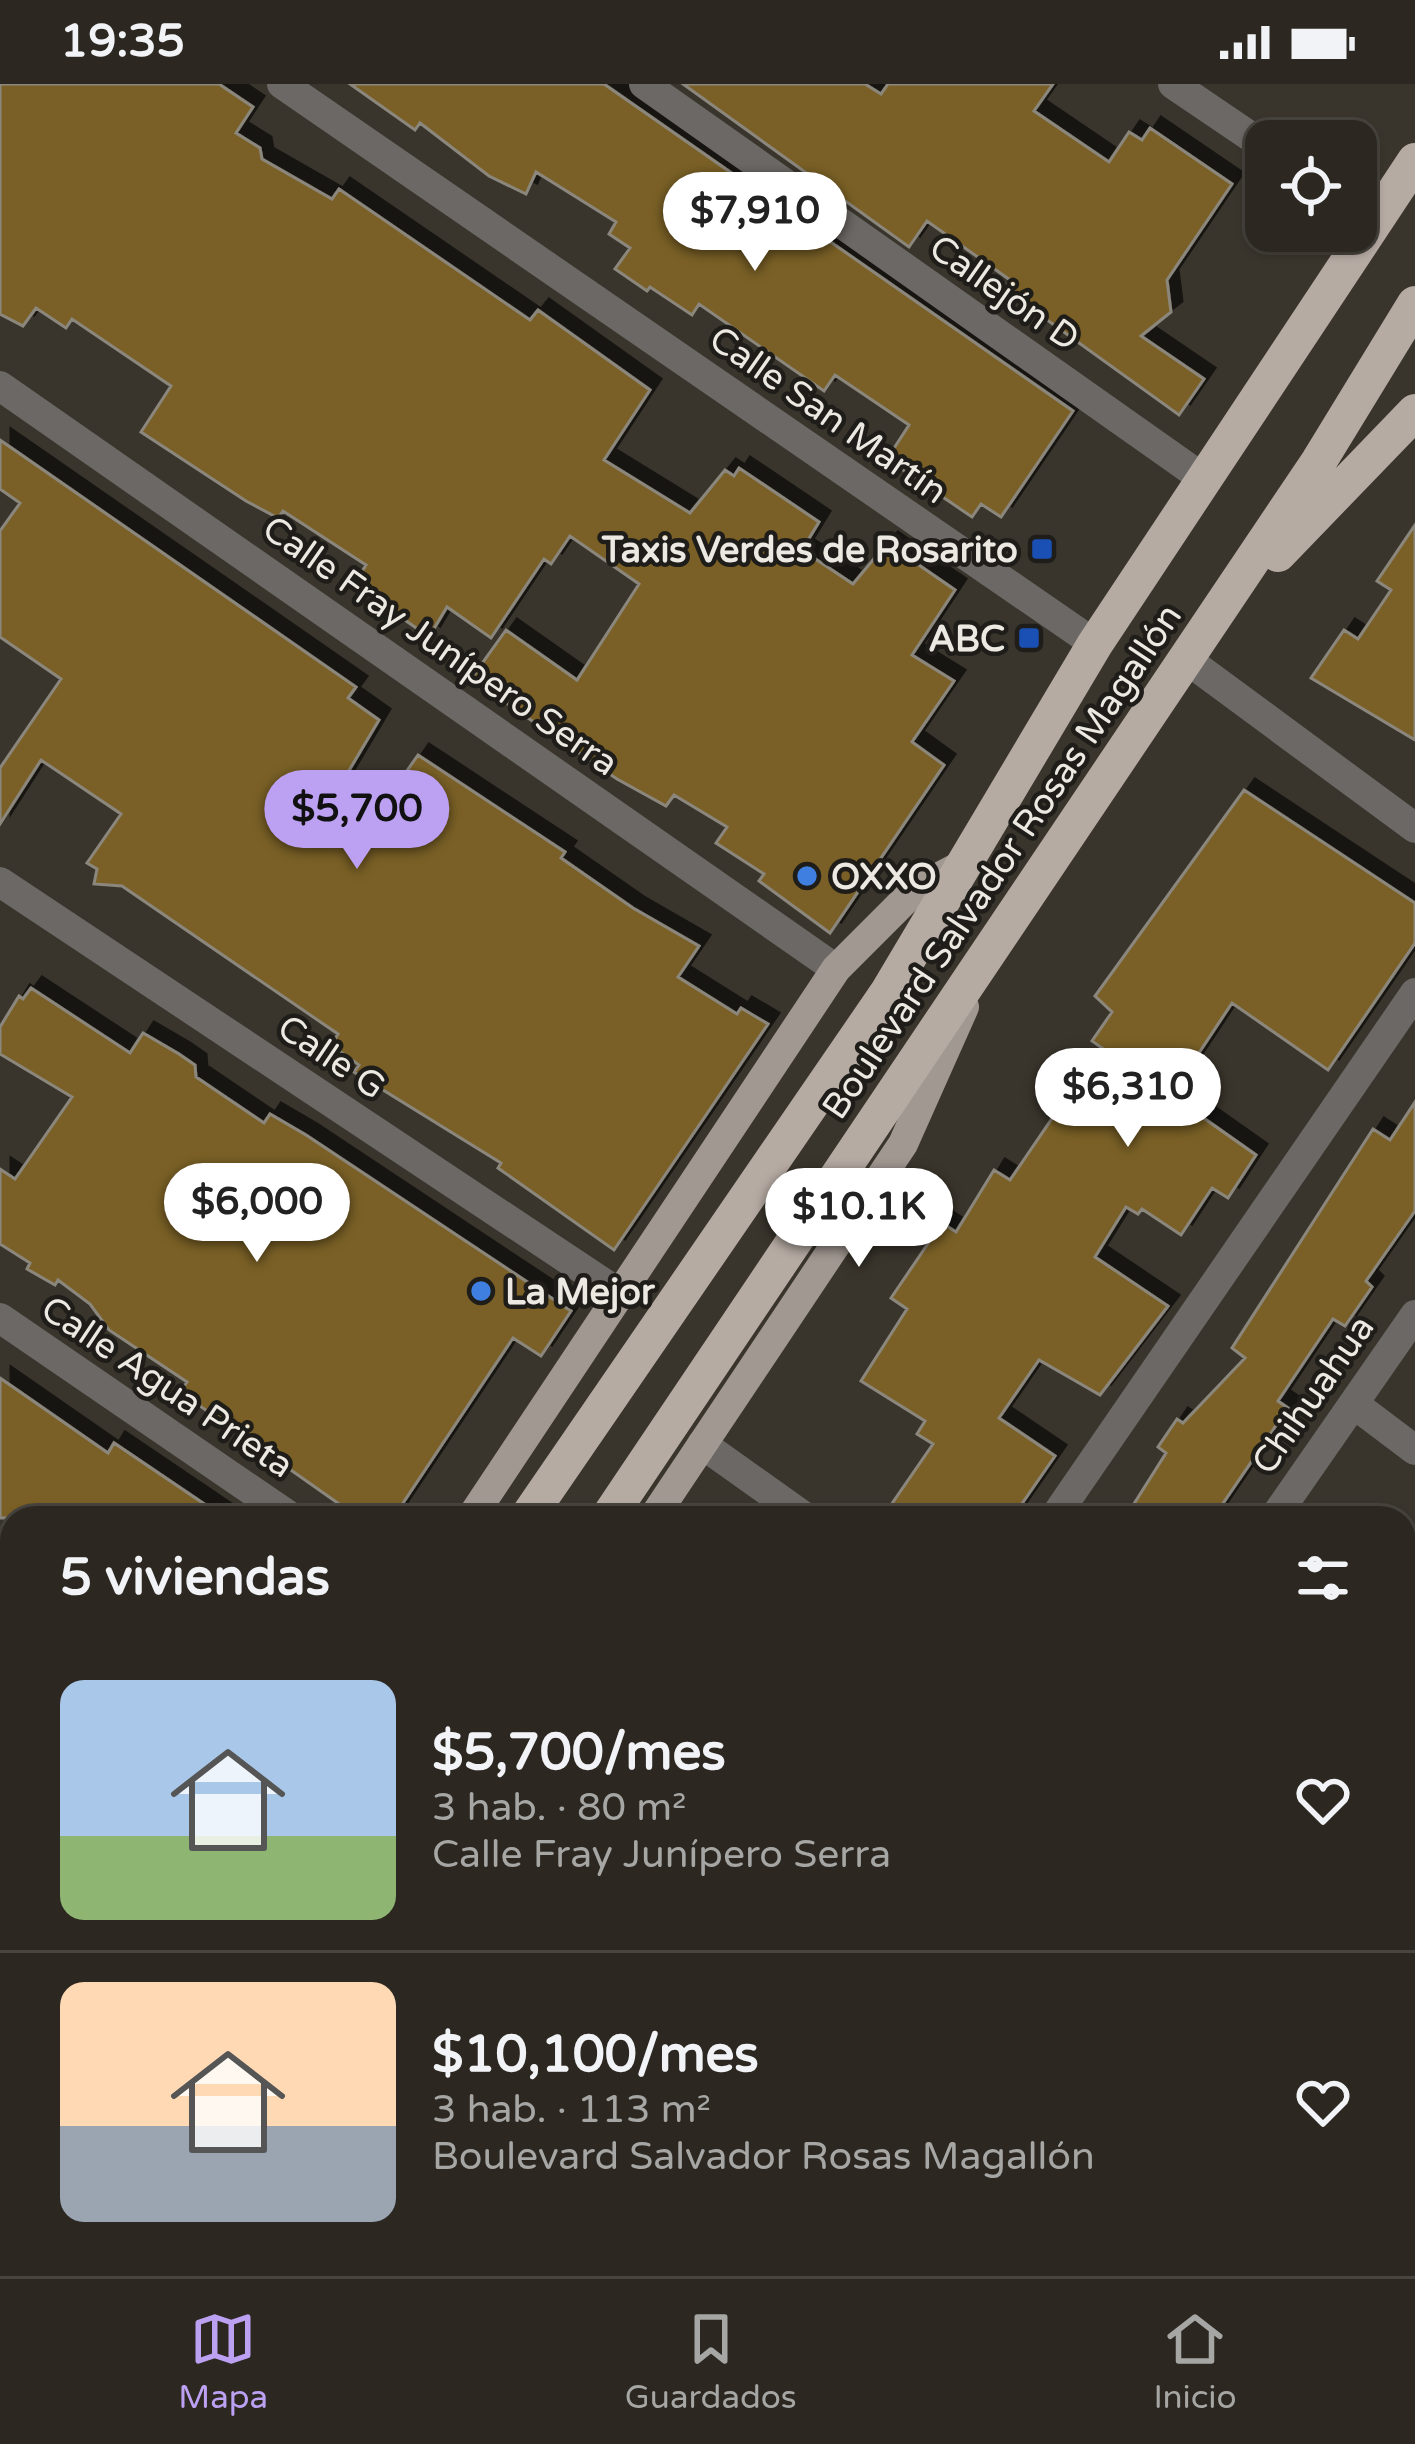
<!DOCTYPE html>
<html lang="es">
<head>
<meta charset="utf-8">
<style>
	:root { --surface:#2c2821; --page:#34302a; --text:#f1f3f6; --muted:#a6a6a5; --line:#48443f; --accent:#bca0f2 }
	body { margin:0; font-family:"Varela Round",sans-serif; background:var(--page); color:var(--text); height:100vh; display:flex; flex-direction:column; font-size:45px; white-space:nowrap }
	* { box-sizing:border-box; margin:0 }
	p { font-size:39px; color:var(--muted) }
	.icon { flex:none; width:66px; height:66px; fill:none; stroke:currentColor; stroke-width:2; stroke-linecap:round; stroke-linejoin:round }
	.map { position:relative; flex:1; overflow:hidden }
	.sheet { position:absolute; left:0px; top:1422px; width:1416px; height:771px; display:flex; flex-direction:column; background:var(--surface); border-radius:36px 36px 0 0; box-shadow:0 3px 9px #0004,0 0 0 3px var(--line) }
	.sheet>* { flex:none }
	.buttons { position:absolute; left:1245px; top:36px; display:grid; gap:24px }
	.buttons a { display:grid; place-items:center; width:132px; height:132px; border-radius:24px; background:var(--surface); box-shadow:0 3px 9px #0004,0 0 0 3px var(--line); font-size:60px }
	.price { position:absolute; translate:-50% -102px; padding:0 27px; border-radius:42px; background:#fff; color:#222; font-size:39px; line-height:78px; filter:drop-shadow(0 3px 6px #0008) }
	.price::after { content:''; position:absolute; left:50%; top:72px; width:36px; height:27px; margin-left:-18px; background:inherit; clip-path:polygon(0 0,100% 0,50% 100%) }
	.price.active { background:var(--accent); color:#111 }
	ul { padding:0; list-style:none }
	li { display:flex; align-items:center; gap:36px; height:300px; padding:0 60px }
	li+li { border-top:3px solid var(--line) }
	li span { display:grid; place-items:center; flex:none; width:336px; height:240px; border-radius:24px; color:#555 }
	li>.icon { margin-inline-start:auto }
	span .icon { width:144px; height:144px; fill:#fffc; stroke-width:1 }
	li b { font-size:51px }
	h2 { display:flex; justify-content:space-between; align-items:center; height:144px; padding:0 60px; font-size:51px }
	.status { display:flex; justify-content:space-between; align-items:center; height:84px; padding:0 60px; background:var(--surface); direction:ltr }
	.status svg { height:33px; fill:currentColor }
	.dock { display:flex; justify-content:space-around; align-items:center; height:168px; border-top:3px solid var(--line); background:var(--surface); font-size:33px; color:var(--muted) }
	.dock a { display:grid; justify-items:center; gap:6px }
	.dock .active { color:var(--accent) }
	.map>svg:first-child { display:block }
	.building { fill:#7a6128; stroke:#8c877d; stroke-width:3; filter:url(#shadow) }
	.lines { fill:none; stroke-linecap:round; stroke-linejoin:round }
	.highway-tunnel { stroke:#555047; stroke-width:36; stroke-dasharray:36 18; stroke-linecap:butt }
	.minor { stroke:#6c6865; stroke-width:30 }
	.major { stroke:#a19892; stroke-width:30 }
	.highway { stroke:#b6aba3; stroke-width:36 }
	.transit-dot { fill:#1a4fb4; stroke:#1f1d19; stroke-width:4.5 }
	.shop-dot { fill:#3f7fe0; stroke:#1f1d19; stroke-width:4.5 }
	.labels { text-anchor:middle; stroke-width:9; stroke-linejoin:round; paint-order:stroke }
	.street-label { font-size:36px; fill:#ece9e3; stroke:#1f1d19 }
	.poi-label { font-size:36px; font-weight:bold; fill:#ece9e3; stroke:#1f1d19; text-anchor:end }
</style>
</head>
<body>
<div class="status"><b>19:35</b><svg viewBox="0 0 49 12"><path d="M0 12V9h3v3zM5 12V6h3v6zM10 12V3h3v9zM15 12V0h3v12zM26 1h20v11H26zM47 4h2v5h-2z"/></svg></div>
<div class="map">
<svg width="1415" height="2192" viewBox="0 0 1415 2192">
	<defs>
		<filter id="shadow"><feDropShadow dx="11" dy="-11" stdDeviation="0" flood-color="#0009"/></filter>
	</defs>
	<rect width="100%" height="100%" fill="#3a352c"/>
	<path class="building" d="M0,0H219L253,23L236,49L260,64L262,75L332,115L339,105L530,236L538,226L650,306L604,376L690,429L725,386L734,392L739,384L819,438L802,466L853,500L887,459L955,506L912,571L954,597L912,658L944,681L830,849L759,797L764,790L716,759L727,743L674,711L666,722L617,695L471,595L506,546L577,596L639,500L570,452L551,480L544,475L491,554L447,523L429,553L354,500L366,481L283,427L278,434L246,417L141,348L171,302L72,235L66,244L36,224L23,242L0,230Z
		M350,0H604L1073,327L1001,433L981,420L972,433L887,375L909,341L835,291L824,307L699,220L692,231L650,203L647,207L615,185L630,164L609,150L616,138L536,88L526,110L489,92L420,39L415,46Z
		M683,0H865L881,10L888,0H1053L1034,27L1109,78L1129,48L1142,56L1150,44L1232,100L1167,196L1171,228L1141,252L1204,295L1179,331L1004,205L1010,196L927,137L909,163Z
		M0,356L356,603L348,614L379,636L319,737L355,761L418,671L565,768L561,774L633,824L699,862L678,893L737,930L741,924L768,940L614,1166L498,1084L501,1079L354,988L359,981L331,961L338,950L122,802L94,800L97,785L87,779L121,730L41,676L0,740V684L61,595L0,553V447L20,419L0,405Z
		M1415,441V656L1311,594L1344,546L1358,555L1391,506L1377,497Z
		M1244,706L1415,819V859L1328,986L1232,919L1171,1011L1256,1071L1228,1114L1212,1104L1181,1151L1142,1125L1138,1130L1126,1123L1095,1173L1168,1222L1100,1311L1039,1276L999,1334L1055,1372L1012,1434H882L933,1360L917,1350L925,1337L861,1297L907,1225L891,1214L942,1139L956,1148L994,1086L1010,1096L1066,1014L1076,1022L1112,971L1092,957L1112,928L1095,912Z
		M31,904L130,969L143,949L179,970L195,981L196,993L264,1039L270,1030L306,1051L571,1227L541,1272L513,1254L393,1434H359L180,1308L187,1298L109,1246L90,1220L58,1196L55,1201L27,1185L30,1179L0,1160V1085L15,1095L72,1013L0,970V943L19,912L23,915Z
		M1415,1018V1127L1366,1197L1372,1203L1345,1242L1333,1235L1278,1317L1288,1324L1213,1434H1125L1166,1369L1158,1363L1177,1335L1183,1339L1245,1274L1232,1264L1373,1045L1390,1056Z
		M0,1294L108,1369L114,1359L225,1434H0Z"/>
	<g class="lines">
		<path class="highway-tunnel" d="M0,2155L12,2139
			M24,2192L33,2181"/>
		<path class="minor" d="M282,0L1095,560
			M644,0L1204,395
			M1173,0L1266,63
			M0,302L836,885
			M1186,575L1415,744
			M0,798L620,1210
			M0,1234L292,1434
			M1354,1320L1415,1366
			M702,1360L806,1434
			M1054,1434L1415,909
			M1274,1434L1415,1231
			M1404,1625L1415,1609
			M1404,1825L1415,1833
			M1287,2181L1291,2192
			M1395,2181L1415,2186
			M944,2192L948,2181"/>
		<path class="major" d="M471,1434L836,885L915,806L968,778
			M653,1434L903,1060L964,923
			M0,2044L12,2030
			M0,2096L12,2116
			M80,2192L90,2181
			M162,2192L164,2181"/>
		<path class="highway" d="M1278,470L1415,328
			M527,1434L888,908L1095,560L1415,77
			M608,1434L1319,377L1415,220"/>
	</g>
	<g class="transit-dot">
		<rect x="1030" y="453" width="24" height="24" rx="6"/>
		<rect x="1017" y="542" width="24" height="24" rx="6"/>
	</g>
	<g class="shop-dot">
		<circle cx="807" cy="792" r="12"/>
		<circle cx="481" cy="1207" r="12"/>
	</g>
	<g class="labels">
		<g class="street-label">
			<text transform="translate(1005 208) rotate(35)" y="13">Callejón D</text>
			<text transform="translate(829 330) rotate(35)" y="13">Calle San Martín</text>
			<text transform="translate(441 561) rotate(35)" y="13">Calle Fray Junípero Serra</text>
			<text transform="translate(1001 777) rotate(-56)" y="13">Boulevard Salvador Rosas Magallón</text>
			<text transform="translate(332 972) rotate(34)" y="13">Calle G</text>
			<text transform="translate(168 1302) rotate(34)" y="13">Calle Agua Prieta</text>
			<text transform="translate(1312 1310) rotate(-55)" y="13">Chihuahua</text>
		</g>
		<g class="poi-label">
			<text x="1018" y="478">Taxis Verdes de Rosarito</text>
			<text x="1005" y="567">ABC</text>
			<text x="831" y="805" text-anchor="start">OXXO</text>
			<text x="505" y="1220" text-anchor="start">La Mejor</text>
		</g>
	</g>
</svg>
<div class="buttons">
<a><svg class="icon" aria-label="locate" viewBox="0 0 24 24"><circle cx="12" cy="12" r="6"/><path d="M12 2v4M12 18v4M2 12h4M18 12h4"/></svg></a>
</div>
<b class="price" style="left:755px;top:190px">$7,910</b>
<b class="price active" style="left:357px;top:788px">$5,700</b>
<b class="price" style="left:1128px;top:1066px">$6,310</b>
<b class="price" style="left:257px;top:1181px">$6,000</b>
<b class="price" style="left:859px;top:1186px">$10.1K</b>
<section class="sheet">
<h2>5 viviendas<svg class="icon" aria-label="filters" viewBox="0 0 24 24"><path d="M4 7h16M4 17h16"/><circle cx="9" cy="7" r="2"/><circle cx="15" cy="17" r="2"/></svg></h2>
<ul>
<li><span style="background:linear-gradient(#a9c7e8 65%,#8fb573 0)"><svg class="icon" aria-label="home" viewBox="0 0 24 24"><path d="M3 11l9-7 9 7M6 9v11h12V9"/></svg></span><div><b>$5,700/mes</b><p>3 hab. · 80 m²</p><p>Calle Fray Junípero Serra</p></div><svg class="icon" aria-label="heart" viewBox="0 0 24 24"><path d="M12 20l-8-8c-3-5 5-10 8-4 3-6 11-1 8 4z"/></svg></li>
<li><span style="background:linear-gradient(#ffd9b3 60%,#9aa5b1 0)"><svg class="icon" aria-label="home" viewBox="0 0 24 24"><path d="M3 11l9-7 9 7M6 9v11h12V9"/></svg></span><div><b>$10,100/mes</b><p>3 hab. · 113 m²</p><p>Boulevard Salvador Rosas Magallón</p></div><svg class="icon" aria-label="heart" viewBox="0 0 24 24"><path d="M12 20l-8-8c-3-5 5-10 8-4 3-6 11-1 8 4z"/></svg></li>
</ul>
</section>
</div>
<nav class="dock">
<a class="active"><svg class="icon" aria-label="map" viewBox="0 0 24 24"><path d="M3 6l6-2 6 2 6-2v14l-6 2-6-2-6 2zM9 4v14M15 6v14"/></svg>Mapa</a>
<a><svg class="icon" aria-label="saved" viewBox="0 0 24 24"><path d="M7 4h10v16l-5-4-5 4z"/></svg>Guardados</a>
<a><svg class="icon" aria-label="home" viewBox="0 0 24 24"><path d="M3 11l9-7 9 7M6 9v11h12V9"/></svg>Inicio</a>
</nav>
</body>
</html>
